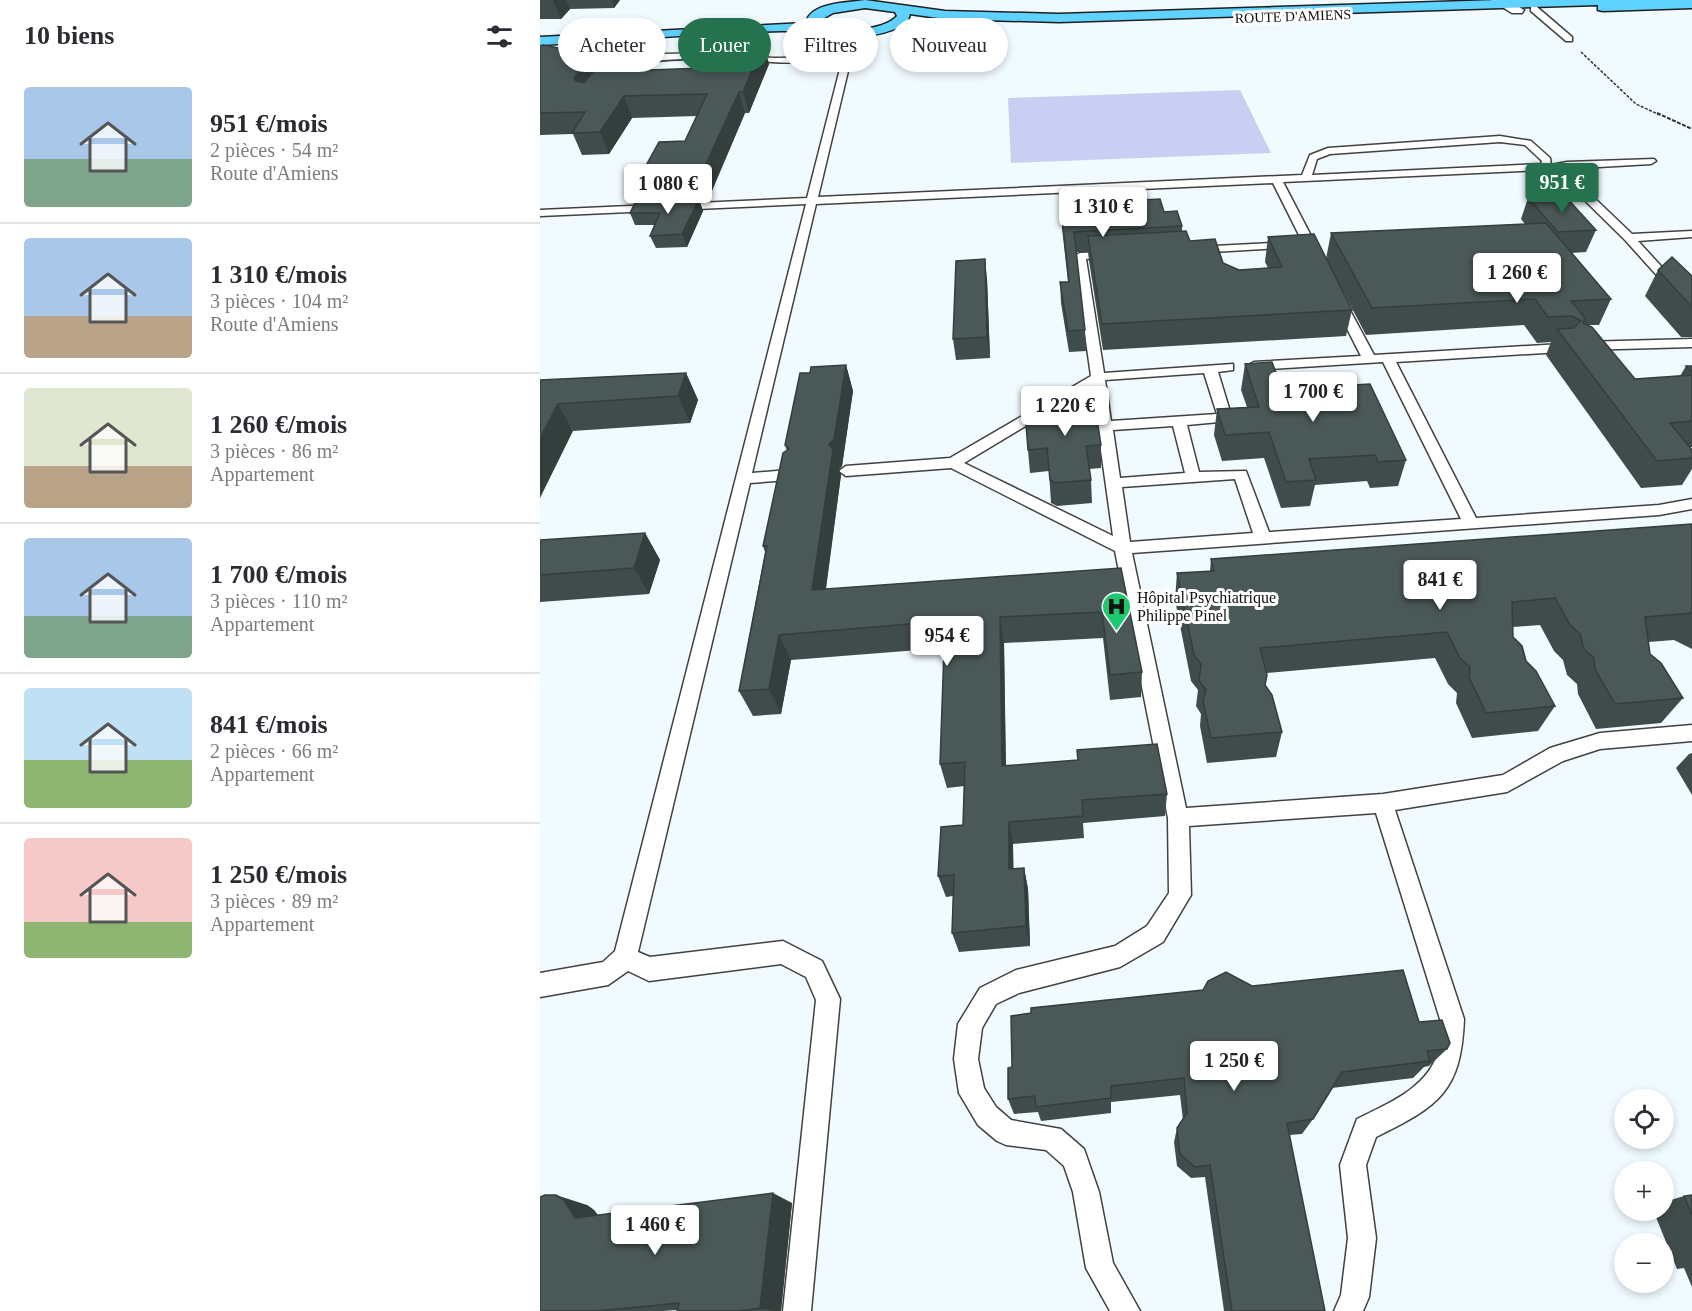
<!DOCTYPE html>
<html lang="fr">
<head>
<meta charset="utf-8">
<style>
	:root { --surface:#fff; --page:#f7f7f7; --text:#2b2b33; --muted:#7c7c81; --line:#e1e1e2; --accent:#24724e }
	body { margin:0; font-family:"Times New Roman",serif; background:var(--page); color:var(--text); height:100vh; display:flex; flex-direction:column; font-size:22px; white-space:nowrap }
	* { box-sizing:border-box; margin:0 }
	p { font-size:20px; color:var(--muted) }
	.icon { flex:none; width:33px; height:33px; fill:none; stroke:currentColor; stroke-width:2; stroke-linecap:round; stroke-linejoin:round }
	.map { position:relative; flex:1; overflow:hidden }
	.details { display:flex; flex-direction:column; background:var(--surface); width:540px }
	.details>* { flex:none }
	.banner { position:absolute; left:18px; top:18px; width:570px; height:54px; display:flex; gap:12px }
	.buttons { position:absolute; left:1074px; top:1089px; display:grid; gap:12px }
	.buttons a { display:grid; place-items:center; width:60px; height:60px; border-radius:50%; background:var(--surface); box-shadow:0 3px 9px #0003; font-size:30px }
	.price { position:absolute; translate:-50% -51px; padding:0 14px; border-radius:6px; background:#fff; color:#222; font-size:20px; line-height:39px; filter:drop-shadow(0 2px 3px #0008) }
	.price::after { content:''; position:absolute; left:50%; top:36px; width:18px; height:14px; margin-left:-9px; background:inherit; clip-path:polygon(0 0,100% 0,50% 100%) }
	.price.selected { background:var(--accent); color:#fff }
	ul { padding:0; list-style:none }
	li { display:flex; align-items:center; gap:18px; height:150px; padding:0 24px }
	li+li { border-top:2px solid var(--line) }
	li span { display:grid; place-items:center; flex:none; width:168px; height:120px; border-radius:6px; color:#555 }
	li>.icon { margin-inline-start:auto }
	span .icon { width:72px; height:72px; fill:#fffc; stroke-width:1 }
	li b { font-size:26px }
	h2 { display:flex; justify-content:space-between; align-items:center; height:72px; padding:0 24px; font-size:26px }
	.chip { padding:0 21px; border-radius:27px; background:var(--surface); box-shadow:0 3px 9px #0003; font-size:21px; line-height:54px }
	.chip.selected { background:var(--accent); color:#fff }
	main { display:flex; flex:1; min-height:0 }
	.map>svg:first-child { display:block }
	.pitch { fill:#c9cef3 }
	.lines { fill:none; stroke-linecap:round; stroke-linejoin:round }
	.service-casing { stroke:#414141; stroke-width:3 }
	.minor-casing { stroke:#414141; stroke-width:3 }
	.primary-casing { stroke:#1f1f1f; stroke-width:3 }
	.path-far1 { stroke:#303030; stroke-width:1.5; stroke-dasharray:3 1.5; stroke-linecap:butt }
	.path { stroke:#303030; stroke-width:2; stroke-dasharray:4 1.5; stroke-linecap:butt }
	.service { fill:#fff; fill-rule:evenodd }
	.minor { fill:#fff; fill-rule:evenodd }
	.primary { fill:#60d2ff; fill-rule:evenodd }
	.wall { fill:#404c4b }
	.shaded-wall { fill:#343e3d }
	.building { fill:#4a5857; stroke:#343e3d; stroke-width:1.5 }
	.labels { text-anchor:middle; stroke-width:6; stroke-linejoin:round; paint-order:stroke }
	.far-street-label { font-size:14px; fill:#0e0e0e; stroke:#fff }
	.poi-label { font-size:16px; fill:#0e0e0e; stroke:#fff; text-anchor:start }
</style>
</head>
<body>
<main>
<section class="details">
<h2>10 biens<svg class="icon" aria-label="filters" viewBox="0 0 24 24"><path d="M4 7h16M4 17h16"/><circle cx="9" cy="7" r="2"/><circle cx="15" cy="17" r="2"/></svg></h2>
<ul>
<li><span style="background:linear-gradient(#a9c7e8 60%,#7fa58c 0)"><svg class="icon" aria-label="home" viewBox="0 0 24 24"><path d="M3 11l9-7 9 7M6 9v11h12V9"/></svg></span><div><b>951 €/mois</b><p>2 pièces · 54 m²</p><p>Route d'Amiens</p></div></li>
<li><span style="background:linear-gradient(#a9c7e8 65%,#b9a48a 0)"><svg class="icon" aria-label="home" viewBox="0 0 24 24"><path d="M3 11l9-7 9 7M6 9v11h12V9"/></svg></span><div><b>1 310 €/mois</b><p>3 pièces · 104 m²</p><p>Route d'Amiens</p></div></li>
<li><span style="background:linear-gradient(#dfe7d0 65%,#b9a48a 0)"><svg class="icon" aria-label="home" viewBox="0 0 24 24"><path d="M3 11l9-7 9 7M6 9v11h12V9"/></svg></span><div><b>1 260 €/mois</b><p>3 pièces · 86 m²</p><p>Appartement</p></div></li>
<li><span style="background:linear-gradient(#a9c7e8 65%,#7fa58c 0)"><svg class="icon" aria-label="home" viewBox="0 0 24 24"><path d="M3 11l9-7 9 7M6 9v11h12V9"/></svg></span><div><b>1 700 €/mois</b><p>3 pièces · 110 m²</p><p>Appartement</p></div></li>
<li><span style="background:linear-gradient(#bfe0f5 60%,#8fb573 0)"><svg class="icon" aria-label="home" viewBox="0 0 24 24"><path d="M3 11l9-7 9 7M6 9v11h12V9"/></svg></span><div><b>841 €/mois</b><p>2 pièces · 66 m²</p><p>Appartement</p></div></li>
<li><span style="background:linear-gradient(#f6c9c9 70%,#8fb573 0)"><svg class="icon" aria-label="home" viewBox="0 0 24 24"><path d="M3 11l9-7 9 7M6 9v11h12V9"/></svg></span><div><b>1 250 €/mois</b><p>3 pièces · 89 m²</p><p>Appartement</p></div></li>
</ul>
</section>
<div class="map">
<svg width="1152" height="1311" viewBox="0 0 1152 1311">
	<rect width="100%" height="100%" fill="#f0faff"/>
	<path class="pitch" d="M700,90L731,153L471,163L468,98Z"/>
	<g class="lines">
		<defs>
			<path id="service" d="M991,7H997L1032,37V41H1026L991,11Z
				M327,30L334,32L313,50L278,197L762,175L770,155L788,148L960,136L991,141L1010,158L1011,165L1027,162L1114,159L1116,161L1111,164L1024,169L1092,234L1152,231V237L1098,241L1152,300V311L1148,310L1085,240L1018,174L1005,170L743,182L781,255L775,258L769,255L733,183L276,204L212,473L248,470L256,475L248,480L210,483L98,952L110,957L243,941L282,961L300,999L271,1311H243L276,1000L266,977L241,964L109,981L88,971L68,985L0,997V973L63,962L75,951L266,204L0,216V210L267,198L302,61C279,61 255,64 232,62C182,59 128,55 79,67L75,65C104,46 198,56 234,58C257,58 280,56 303,56L306,47ZM960,142L985,145L1002,161L1001,164L772,175L777,159L790,154Z
				M751,242L757,245L755,247L655,253L649,250L655,247Z
				M571,252L577,255L575,257L546,259L564,373L693,364V370L678,372L692,418L690,421L647,425L659,472L706,471L729,532L921,519L843,362L714,370L707,366L714,362L821,356L793,301L799,297L805,301L834,355L1021,344L1027,348L1021,352L856,362L936,518L1119,505L1152,499V509L1119,515L592,553L646,808L843,794L963,775L1010,748L1060,733L1152,725V741L1060,749L1023,761L967,792L855,810L924,1019C921,1092 899,1106 836,1137L826,1165L836,1238L829,1297L823,1311H794L801,1295L808,1238L800,1165L817,1119C847,1104 888,1088 898,1052C901,1041 899,1030 900,1019L836,813L649,826L651,895L623,942L580,967L479,993L456,1004L442,1028L438,1059L444,1088L456,1107L471,1120L521,1129L544,1149L559,1192L573,1263L600,1311H570L546,1268L533,1192L524,1166L506,1150L466,1145L457,1141L438,1125L419,1093L414,1059L418,1024L440,988L476,970L575,946L607,926L629,893L628,818L575,551L411,468L306,476L299,471L306,466L410,458L551,376L534,256L540,253ZM664,373L677,414L571,421L565,380ZM552,386L573,536L424,463ZM633,426L645,473L580,478L573,430ZM695,479L713,533L590,542L582,487Z
				M1152,339V347L1043,350L1037,346L1043,342Z"/>
			<path id="minor" d="M951,0H968L984,10L982,13H972Z"/>
			<path id="primary" d="M325,0L405,11L519,14L959,0H1152V8L1063,11L1058,10V5L519,22L405,19L370,14L367,24C316,48 291,30 242,31C161,33 80,41 0,45V37L266,23C270,2 307,3 325,0ZM325,8L355,12L357,16C344,31 295,35 279,21L293,13Z"/>
		</defs>
		<use href="#service" class="service-casing"/>
		<use href="#minor" class="minor-casing"/>
		<use href="#primary" class="primary-casing"/>
		<path class="path-far1" d="M375,36L398,35
			M1041,52L1096,104L1120,115"/>
		<path class="path" d="M1117,113L1152,129"/>
		<use href="#service" class="service"/>
		<use href="#minor" class="minor"/>
		<use href="#primary" class="primary"/>
	</g>
	<path class="wall" d="M0,0H80L74,8L30,9L21,19H0Z
		M223,44L229,64L209,113H205L168,200L159,201L163,211L147,247L116,248L110,236L115,225H95L90,213L106,201L98,180L145,141L157,116L92,118L69,154L42,155L33,134L0,135V46L24,49L57,48L62,60L104,67L102,70L164,68Z
		M988,198L1056,230L1046,252L1031,253L1071,299L1059,325H1049L1095,379L1140,376L1146,366H1152V447H1150L1152,450V469L1142,485L1101,488L1006,355L1011,342L997,343L984,325L826,335L786,259L812,310L806,336L563,350L549,261L548,252H536L545,330L546,351L529,352L521,303L520,282H528L522,228L521,208L548,203L624,212L642,226V232L650,241L683,263L699,270L728,268L725,262L728,237L786,259L791,233L985,224L981,219Z
		M1118,270L1152,276V337H1141L1105,296Z
		M447,279L450,358L416,360L413,339Z
		M705,364L742,389L866,460L858,486L830,488L827,481L775,485L770,506L741,508L724,458L682,461L674,435L677,409L707,407L701,390Z
		M306,365L313,391L302,466L299,469L301,475L286,589L581,568L602,672L601,697L570,700L563,638L464,643L466,765L627,794L625,816L543,823L544,838L473,844V869L484,868L488,889L490,946L419,952L412,933L413,896L406,897L398,876L423,825L424,786L407,788L400,764L404,648L251,660L241,714L213,716L199,691L225,552L223,546L247,451L245,445L270,373Z
		M146,373L158,400L150,423L33,431L0,380Z
		M544,420L561,445V468L549,469L551,480L552,503L517,506L511,503L509,471L490,473L488,450Z
		M1152,524V649L1134,640L1108,642L1110,654L1143,698L1121,723L1056,729L1038,694L1037,684L1027,675L1023,660L1014,651L1000,625L973,627V637L986,661L1015,706L998,731L932,738L916,703L917,693L908,684L895,658L727,673L725,685L742,732L736,757L667,763L660,726L661,714L656,706L658,690L651,681L635,600L637,573L670,571L671,559Z
		M105,533L120,560L109,594L0,602V540Z
		M1152,753V795L1136,768L1149,754Z
		M712,986L879,1022L907,1049L889,1066L884,1067L873,1078L792,1088L773,1119L762,1134L749,1135L785,1311H684L665,1177L651,1178L637,1166L634,1142L637,1128L643,1120L640,1095L571,1102V1113L501,1121L498,1112L474,1114L468,1099L472,1067Z
		M1152,1195V1287L1144,1268L1137,1269L1113,1210H1124V1202L1144,1196Z
		M252,1203L241,1311H137L138,1310L123,1311H0L47,1205L54,1210L58,1215Z"/>
	<path class="shaded-wall" d="M13,0H26L30,9L21,19Z
		M72,0H80L74,8Z
		M223,44L229,64L209,113L203,92Z
		M96,47L104,67L88,91L81,71Z
		M57,48L65,68L43,99L34,78Z
		M199,92L205,113L168,200L160,177Z
		M84,96L92,118L69,154L60,132Z
		M159,199L163,211L147,247L142,234Z
		M445,259L447,279L450,358L447,337Z
		M306,365L313,391L302,466L299,469L301,475L282,616L272,590L289,445Z
		M146,373L158,400L150,423L138,396Z
		M18,404L33,431L0,498V438Z
		M105,533L120,560L109,594L94,568Z
		M460,617L464,643L466,789L462,766Z
		M239,635L251,660L241,714L229,689Z
		M469,822L473,844L474,890L469,869Z
		M484,868L488,889L490,946L486,926Z
		M233,1193L252,1203L241,1311H236L220,1308Z
		M16,1195L47,1205L54,1210L66,1227L35,1218Z"/>
	<path class="building" d="M223,44L203,92H199L160,177L98,180L119,142L145,141L167,94L84,96L60,132L32,133L45,112L0,113V46L3,45L24,49L57,48L34,78L36,81L44,83L71,50L80,47H96L81,71L164,68L177,45Z
		M1025,196L1056,230L1018,232L988,198Z
		M159,199L142,234L110,236L120,213H90L96,201Z
		M620,199L624,212L637,211L642,226L534,232L545,330L528,331L520,282H529L521,208L536,200L548,203Z
		M1006,223L1071,299L1031,301L1045,318L1043,323L1052,327L1095,379L1152,375V421L1130,423L1152,450V458L1117,461L1017,329L1033,328L1041,321L1032,316L1008,317L995,299L832,308L791,233Z
		M646,231L650,241L675,239L683,263L699,270L742,267L728,237L774,234L812,310L562,324L548,236Z
		M1132,257L1152,276V307L1118,270Z
		M445,259L447,337L413,339L416,261Z
		M732,362L742,389L830,384L866,460L838,462L835,455L769,459L776,480L746,482L729,432L685,435L677,409L719,407L705,364Z
		M306,365L294,439L289,445L293,449L272,590L581,568L602,672L570,675L562,612L460,617L462,766L538,760L537,750L617,744L627,794L542,800L543,816L469,822V869L484,868L486,926L412,933L414,875L398,876L401,827L423,825L425,762L400,764L405,621L239,635L229,689L199,691L227,546H223L243,453L249,449L245,445L260,373H270L271,367Z
		M1146,366H1152V373Z
		M146,373L138,396L18,404L0,438V380Z
		M540,390L544,420L557,419L561,445L546,446L551,480L515,483L510,480L507,448L488,450L486,424L505,422L502,394Z
		M1152,524V613L1105,617L1110,654L1121,663L1143,698L1075,704L1055,669L1054,658L1044,649L1040,634L1030,625L1015,598L972,602L973,637L982,646L986,661L996,671L1015,706L946,713L929,677L930,667L920,658L907,632L720,648L727,675L725,685L732,695L742,732L671,738L663,701L666,690L659,681L661,664L654,655L637,573L674,571L671,559Z
		M105,533L94,568L0,575V540Z
		M863,970L879,1022L902,1020L910,1043L907,1049L887,1051L890,1061L802,1072L773,1119L747,1123L785,1311H692L670,1165L655,1167L640,1154L637,1128L647,1113L644,1078L571,1086V1098L496,1107L495,1096L468,1099V1068L472,1067L471,1016L491,1013V1008L663,990L668,981L686,972L712,986Z
		M233,1193L220,1308L200,1311H137L139,1303L57,1311H0V1197L5,1195H16L24,1200L35,1218Z
		M1152,1195V1215L1144,1196Z"/>
	<defs>
		<symbol id="hospital-pin" viewBox="-11 -11 22 30"><path d="M0 17L-7.5 6A9.5 9.5 0 1 1 7.5 6Z" fill="#1cc96f" stroke="#fff"/><path d="M-5-5h3v3.5h4V-5h3V5h-3V1.5h-4V5h-3Z" fill="#111"/></symbol>
	</defs>
	<g fill-rule="evenodd">
		<use href="#hospital-pin" x="560" y="590" width="33" height="45"/>
	</g>
	<g class="labels">
		<g class="far-street-label">
			<text transform="translate(753 16) rotate(-2)" y="5">ROUTE D'AMIENS</text>
		</g>
		<g class="poi-label">
			<text x="597" y="603">Hôpital Psychiatrique<tspan x="597" dy="18">Philippe Pinel</tspan></text>
		</g>
	</g>
</svg>
<div class="buttons">
<a><svg class="icon" aria-label="locate" viewBox="0 0 24 24"><circle cx="12" cy="12" r="6"/><path d="M12 2v4M12 18v4M2 12h4M18 12h4"/></svg></a>
<a>+</a>
<a>−</a>
</div>
<b class="price selected" style="left:1022px;top:214px">951 €</b>
<b class="price" style="left:128px;top:215px">1 080 €</b>
<b class="price" style="left:563px;top:238px">1 310 €</b>
<b class="price" style="left:977px;top:304px">1 260 €</b>
<b class="price" style="left:773px;top:423px">1 700 €</b>
<b class="price" style="left:525px;top:437px">1 220 €</b>
<b class="price" style="left:900px;top:611px">841 €</b>
<b class="price" style="left:407px;top:667px">954 €</b>
<b class="price" style="left:694px;top:1092px">1 250 €</b>
<b class="price" style="left:115px;top:1256px">1 460 €</b>
<div class="banner">
<a class="chip">Acheter</a>
<a class="chip selected">Louer</a>
<a class="chip">Filtres</a>
<a class="chip">Nouveau</a>
</div>
</div>
</main>
</body>
</html>
